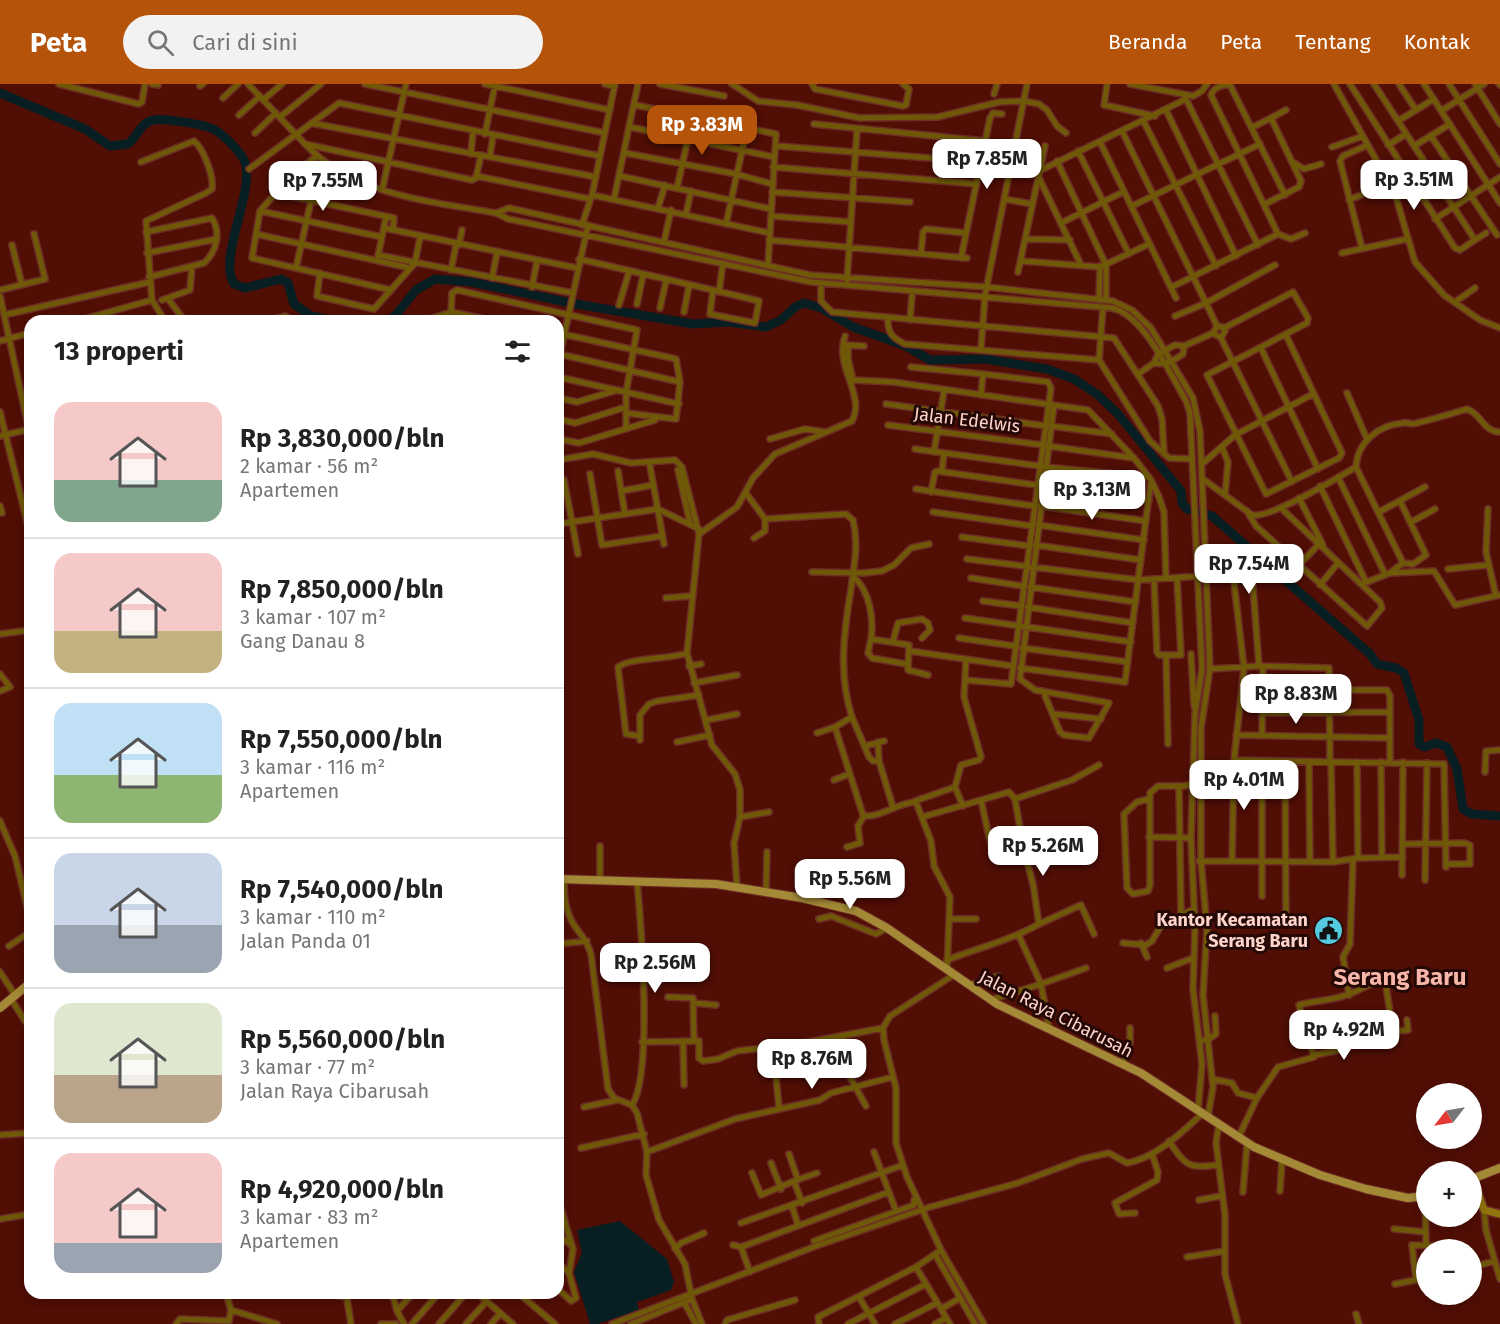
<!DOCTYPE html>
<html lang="id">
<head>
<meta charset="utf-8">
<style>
	:root { --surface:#fff; --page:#f2f2f2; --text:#222; --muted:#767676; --line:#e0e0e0; --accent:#b45309 }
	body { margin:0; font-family:"Fira Sans",sans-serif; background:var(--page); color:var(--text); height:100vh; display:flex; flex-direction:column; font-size:22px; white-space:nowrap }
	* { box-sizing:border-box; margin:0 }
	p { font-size:20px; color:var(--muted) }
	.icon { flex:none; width:33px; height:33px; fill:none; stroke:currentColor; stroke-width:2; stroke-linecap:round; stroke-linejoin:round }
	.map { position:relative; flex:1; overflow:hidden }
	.drawer { position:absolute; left:24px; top:231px; width:540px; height:984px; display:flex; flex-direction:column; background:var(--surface); border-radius:18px; box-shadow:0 3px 9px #0003 }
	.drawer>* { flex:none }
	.needle { width:39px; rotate:239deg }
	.controls { position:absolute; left:1416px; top:999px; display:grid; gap:12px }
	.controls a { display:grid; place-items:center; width:66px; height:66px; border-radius:50%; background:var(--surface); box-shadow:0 3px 9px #0003; font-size:30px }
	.price { position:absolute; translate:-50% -51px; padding:0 14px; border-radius:12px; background:#fff; color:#222; font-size:20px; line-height:39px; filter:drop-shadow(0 2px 3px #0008) }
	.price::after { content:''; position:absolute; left:50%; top:36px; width:18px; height:14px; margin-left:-9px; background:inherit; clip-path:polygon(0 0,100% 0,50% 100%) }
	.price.current { background:var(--accent); color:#fff }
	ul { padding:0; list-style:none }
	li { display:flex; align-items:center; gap:18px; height:150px; padding:0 30px }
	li+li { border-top:2px solid var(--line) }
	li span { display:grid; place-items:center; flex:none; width:168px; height:120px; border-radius:18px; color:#555 }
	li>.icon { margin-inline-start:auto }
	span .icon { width:72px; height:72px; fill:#fffc; stroke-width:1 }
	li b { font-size:26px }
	h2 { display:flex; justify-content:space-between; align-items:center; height:72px; padding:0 30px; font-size:26px }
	header { display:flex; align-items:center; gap:36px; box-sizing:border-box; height:84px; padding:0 30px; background:var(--accent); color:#fff }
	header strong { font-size:28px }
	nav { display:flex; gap:33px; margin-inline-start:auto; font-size:21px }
	.search { width:420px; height:54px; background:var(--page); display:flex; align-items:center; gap:15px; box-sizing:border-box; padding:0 21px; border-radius:33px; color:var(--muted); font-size:22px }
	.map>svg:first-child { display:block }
	.water { fill:#071e23 }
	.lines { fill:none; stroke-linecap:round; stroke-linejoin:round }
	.river { stroke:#071e23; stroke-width:9 }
	.street-casing { stroke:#6c2e25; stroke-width:8 }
	.secondary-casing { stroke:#6c2e25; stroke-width:10 }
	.primary-casing { stroke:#6c2e25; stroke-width:10 }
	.street { stroke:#6f5908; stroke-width:5 }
	.secondary { stroke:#90740d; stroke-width:7 }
	.primary { stroke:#a48a37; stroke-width:8 }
	.labels { text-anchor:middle; stroke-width:6; stroke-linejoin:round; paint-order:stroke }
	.street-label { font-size:18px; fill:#fdd3ca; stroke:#240805 }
	.poi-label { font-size:18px; font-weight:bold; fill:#fdd3ca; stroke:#240805; text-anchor:end }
	.district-label { font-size:24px; font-weight:bold; fill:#f7b6a9; stroke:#240805 }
</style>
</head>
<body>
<header>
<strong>Peta</strong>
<div class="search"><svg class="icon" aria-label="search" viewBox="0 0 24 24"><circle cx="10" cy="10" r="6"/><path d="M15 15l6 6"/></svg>Cari di sini</div>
<nav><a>Beranda</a><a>Peta</a><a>Tentang</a><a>Kontak</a></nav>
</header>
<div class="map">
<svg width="1500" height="1240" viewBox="0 0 1500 1240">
	<rect width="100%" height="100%" fill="#500e05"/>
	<path class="water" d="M620,1137L667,1175L674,1198L671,1206L637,1218L639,1226L598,1240H590L574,1188L582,1169L577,1146Z"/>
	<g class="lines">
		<path class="river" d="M0,9L85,45L110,62L128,60C137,53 141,38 154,36C164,34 198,40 208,43C220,46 243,69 246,81C252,114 218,175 234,200L245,204L281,195L288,199L294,220L311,232L334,237
			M387,237L395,232L416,206L435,195L471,198L576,220L693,240L728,238L766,243L781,236L795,223L804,219L821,224L853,243L906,262L930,276L985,275L1047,285L1074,295L1098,311L1118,330L1181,407L1182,419L1187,425L1212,432L1370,570L1377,580L1396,584L1404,589L1419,636V660L1424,663L1436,659L1447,663L1457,685L1463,725L1472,730L1500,732"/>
		<defs>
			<path id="street" d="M59,0L139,20L142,18L145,0
				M152,0L158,1
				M248,0L305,60L472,96L476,94L481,71
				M365,0L605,49
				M485,0L610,26
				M605,0L614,2
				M660,0L724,12
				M732,0L758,17L797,21L860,34L938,33L999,18L1024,17L1039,20L1047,26L1057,42L1066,49
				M812,0L815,5L903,22L906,21L909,5L903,0
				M1107,0L1104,21L1155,32
				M1130,0L1193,12L1202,7L1207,0
				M1334,0L1395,110L1415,178L1444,211L1480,236L1500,244
				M1350,0L1455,164L1460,166L1475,156L1374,0
				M1399,0L1416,26
				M1424,0L1500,119
				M1449,0L1500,80
				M1475,0L1500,40
				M1499,0L1500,1
				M200,2L203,0
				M994,10L997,0
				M1184,11L1258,161
				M223,14L238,0
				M263,16L282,0
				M635,21L776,50L768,182
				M1166,26L1236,172
				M1441,27L1484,0
				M239,31L260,12
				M280,33L321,0
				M1271,34L1286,26
				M1398,37L1434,15
				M1144,38L1216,182
				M311,39L596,93
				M814,40L985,57
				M630,43L774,73
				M1253,43L1271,34L1301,97L1299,103L1265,120
				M1122,47L1206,219L1217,242L1213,249L1221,254L1225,247L1222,243L1217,242
				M255,49L276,29
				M485,50L495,1
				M674,52L679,29
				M1431,52L1497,151
				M700,57L705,35
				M1100,58L1176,214
				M305,60C354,112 430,117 496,129L508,135L811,198L1112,224C1144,231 1170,290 1186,317L1190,329L1202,585L1195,629L1191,754L1195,843L1193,905L1202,980L1198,1026
				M1388,61L1406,50
				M777,62L981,78
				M1414,62L1450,40
				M1332,63L1363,52
				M1078,67L1129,170
				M625,69L736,90L772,100
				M471,70L473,47
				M317,72L276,103V109L260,127L252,174L391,206
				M490,72L493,52
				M1057,77L1106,181V216
				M141,78L194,57C204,65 214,93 212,105L206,109L146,137L152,216L165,237
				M1293,78L1304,85L1321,80
				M773,83L977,100
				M249,85L339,19L600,72
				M1039,87L1186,15
				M476,92L590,115
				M620,92L771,125
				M1039,94L1081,181
				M677,104L688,55
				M382,106L406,0
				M772,108L910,118
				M276,109L394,134L393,146
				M592,111L770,149
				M1285,111L1230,1C1223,0 1213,4 1211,11L1278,150L1291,155L1305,149
				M302,115L327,93
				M614,115L638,0
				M1004,115L1032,120
				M1349,116L1390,99
				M324,120L336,103
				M1132,122L1260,60
				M658,124L665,101
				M260,127L382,153
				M496,129L509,124L810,191L987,203L1113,217L1132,226L1151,244L1193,314L1200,347L1210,585L1201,644V777L1207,845L1203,911L1213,1003L1208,1032
				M686,130L691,107
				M771,132L851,138
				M1435,135L1500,93
				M1061,139L1123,108
				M726,140L747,44
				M582,141L592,111L615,0
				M384,144L577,184
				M146,148L212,134C221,149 217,167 204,179L149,193
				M256,150L410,184
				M1025,155L1070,156
				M769,156L967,174
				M1475,156L1486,149
				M664,158L671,126
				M12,161L22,201
				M459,161L462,146
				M1362,164L1340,77L1343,72L1368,61
				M147,169L217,155
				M921,169L923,148L926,145L966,149
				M1342,169L1407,155
				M378,171L573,209
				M378,172L386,133
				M961,174L990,34L993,29L1002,30
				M579,175L713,206
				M1021,177L1100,183L1149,160
				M296,184L311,117
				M451,186L456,161
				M1018,188L1045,62
				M320,189L317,212L374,225L415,179L420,153
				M492,194L497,169
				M847,196L857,46
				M821,199V217L832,228L1114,254L1158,322L1162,335L1164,370
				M532,203L537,177
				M1172,203L1278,150
				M0,206L45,195L34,150
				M713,206L759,217L755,239L710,230Z
				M719,208L723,179
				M0,212L30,351
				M168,215L185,237
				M162,216L190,206L192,183
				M1099,216L1100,182
				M1455,218L1475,204
				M637,220L643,191
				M619,221L629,188
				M660,224L666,197
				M451,228L452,209L457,206L637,246L626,309V345
				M684,228L689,202
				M4,231L150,198
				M1175,232L1206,219L1275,181
				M888,233C887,248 892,254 905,260L1099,276L1150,357L1169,374L1192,375
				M910,236L912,212
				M77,237L152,216
				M267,237L285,232L293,237
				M424,237L451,228L495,237
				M1224,244L1293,208L1308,234L1307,239L1207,291L1266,410L1339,374L1342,369L1286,251
				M558,249L676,275L680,298L676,335L626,329
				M1221,254L1292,398
				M0,257L30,249
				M847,261L864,262
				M848,261V275L853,296L893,298L1088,326L1134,374L1151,396L1159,413L1164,428L1166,493
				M1184,262L1213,249
				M1261,264L1318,385
				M981,265L985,211L1027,0
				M559,270L680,298
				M1099,276L1103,223
				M558,280L588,141
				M911,283L983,290
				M1138,290L1154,279L1158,270L1175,261L1184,262L1183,270C1173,277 1167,281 1154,279
				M558,293L679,320
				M1347,309L1367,355
				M558,314L577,318L614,307
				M886,320L1046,342
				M0,328L30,450
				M558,335L575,339L626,323
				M888,341L1043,361
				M1051,342L1112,350
				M0,352L30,345
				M558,355L579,359L655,336
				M770,355L805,345L825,348
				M1048,362L1134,374
				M1222,363L1228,378L1225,411
				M915,365L1040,382
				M934,368L944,307
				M558,376L593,370L631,379L675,376L682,383L699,450L687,569L712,661L735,690L740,706V733L734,759L737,803
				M1202,380L1235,351L1313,310
				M650,382L664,460
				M1045,383L1148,393
				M1356,383C1357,358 1379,341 1403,339C1408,338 1411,341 1417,339C1434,335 1450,330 1467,325C1481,329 1483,348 1500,348
				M1356,383L1403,479
				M678,386L690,439
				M618,387L625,430
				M942,388L944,369
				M590,390L602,461L662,452
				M1338,393L1385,490
				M1203,395L1252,431C1270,435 1337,394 1356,383
				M564,396L578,470
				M1320,402L1366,498
				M916,405L1034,422
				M621,407L653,401
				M931,408L935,388L937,387L1149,417
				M746,409L765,435L846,430L853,436C859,460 854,481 851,505C844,547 838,591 852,633L835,643L863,731C877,736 901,717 916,718L931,757L934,782L950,813L947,886
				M1299,414L1323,461
				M0,422L2,429
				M1040,422L1146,437
				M1488,425L1486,468L1496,512
				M1247,427L1256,442L1367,542L1382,524L1380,518L1281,424
				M933,428L1032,442
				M1379,428L1425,403
				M1411,438L1435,425
				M558,440L658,425L699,445
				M1038,441L1144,456
				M699,450L737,423L753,394L775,370L852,337C866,311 834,283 845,252
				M962,453L1029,462
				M754,454L765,447V435
				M1035,461L1141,476
				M967,475L1139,496L1233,490L1244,584L1234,676L1232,777
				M1205,475L1243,472
				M1299,481L1319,460
				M1448,485L1488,481
				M812,488L863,489L882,487L894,481L911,464L929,460
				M1391,489L1434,487L1455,521L1500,511
				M1252,490L1259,582
				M854,493C870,508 874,535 871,555
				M971,494L1023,502
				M1154,495L1157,568L1159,571H1181L1177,494
				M1362,500L1390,489L1403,479L1413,480L1426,471L1400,417
				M1320,501L1338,479
				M1030,503L1136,518
				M666,514L691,512
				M983,517L1021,522
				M1027,523L1133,539
				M965,534L1131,558
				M0,550L30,546
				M959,554L1015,562
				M893,557L898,539L922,535L928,539L930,546L922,554
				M1022,564L1128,578
				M910,567L1013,582
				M1191,570L1194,622
				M1166,571L1168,660
				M906,580L872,574L868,569L871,555L909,561L908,586L928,591
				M689,582L701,580
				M1020,584L1125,598L1151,396
				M1209,585L1259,582L1329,584L1330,677
				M0,590L10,603L0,607
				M965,596L1011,600L1051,304L1048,298L983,290L981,311
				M694,599L737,591
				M1262,605L1387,606L1390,612V677
				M1043,607L1060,648L1064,651L1089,654L1109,619L1035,606L1020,595L1054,321
				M1262,629L1390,628
				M1054,630L1101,635
				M852,633L869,673L873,677H879L893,723
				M707,636L737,630
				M817,649L835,643
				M1236,651L1390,654
				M640,652L626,650L618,583C632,573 668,576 687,569
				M1262,652L1263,582
				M640,656V631L649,620L658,617L699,611
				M677,658L710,651
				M878,658L879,677
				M865,662L884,657
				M1234,676L1444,680L1446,783
				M1331,677L1333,778
				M1285,678L1286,832
				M1309,678L1310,778
				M1381,678L1382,773
				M1485,688L1486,667L1500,666
				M834,696L849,690
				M955,703L963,722
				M1149,715L1137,718L1124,730L1127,804L1133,810L1148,807L1150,801V709L1158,702H1180
				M981,716L991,762
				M915,717L955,703L961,681L979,676L981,673L964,613L966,576
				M740,733L769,728
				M922,733L1009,708L1015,715L1072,696L1099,681
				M0,737L15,772L30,835
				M1149,753L1191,754
				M1403,760L1464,759L1470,761V780H1446
				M600,762V794
				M847,763L860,759L858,742L864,732
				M1358,774L1403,773
				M1199,777L1333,778L1358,774L1357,678
				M1402,791L1403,678
				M564,795C564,811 565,827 574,841C581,851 588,858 591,870L608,1005L614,1014L632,1021L637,1029L647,1068L646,1091L659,1136L685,1180L692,1215L702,1240
				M1425,796L1427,679
				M766,808L767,768
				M1262,812V678
				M1181,830L1179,703L1193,700
				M819,835L831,832L876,850L887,844
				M949,835H976
				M1039,840L1081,821L1094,850
				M1123,859L1146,861L1152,857L1162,840L1194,825
				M1141,859L1147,873
				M558,860L587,857
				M9,862L30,848
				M947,876C978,864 1011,856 1039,840L1033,800L1023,762L1015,715
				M1167,884L1193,874
				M0,888L15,911
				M952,892L890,932L883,944L884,956L896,1004V1059L907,1093L941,1166L984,1240
				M970,901L998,892
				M1349,911L1343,873L1350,860L1353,776
				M668,913L693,914L694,957
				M11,915L25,937
				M990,916L1041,900L1019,852
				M694,919L716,921
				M1049,945L1041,900L1086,884
				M843,952L851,995L866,1022
				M683,957L684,1001
				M1199,957L1209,955L1216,950L1215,932
				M642,958L699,957V974L703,977L718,975L737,967L798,960L883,944
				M1315,971L1344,965L1357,951L1408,946L1407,936
				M1123,980L1130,959V944
				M1212,995L1232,999L1238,1009L1257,1014
				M632,1021C653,991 641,838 637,797
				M584,1023L617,1016
				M779,1023L775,984L781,979L779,961
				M1219,1040L1216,1059L1225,1131V1190L1238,1240
				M0,1051L30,1049
				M1238,1054L1257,1014L1278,983L1314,973L1299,921C1315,916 1331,917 1346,911C1360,907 1367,899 1382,898L1386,902L1393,948
				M1169,1057C1185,1081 1188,1085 1217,1081
				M581,1064L644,1050
				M647,1068L735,1035L820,1016L831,1009L893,993
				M874,1068L896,1127
				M789,1070L798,1096
				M771,1079L781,1105
				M752,1089L761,1111L794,1097
				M1280,1107L1282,1076
				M1243,1108L1247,1060
				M1425,1112L1426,1160
				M558,1115L573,1165L569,1189L576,1214L571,1217L558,1205
				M1199,1116L1221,1112
				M802,1119L794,1097L817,1089
				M792,1122L798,1141
				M1484,1126L1486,1146L1500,1195
				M1135,1129L1119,1130L1115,1119L1157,1096L1158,1088L1152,1070
				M0,1135L30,1130
				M741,1139L903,1081
				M1394,1145L1426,1148
				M558,1151L571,1161
				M814,1157L914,1121V1116
				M733,1161L741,1163L750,1188
				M741,1163L889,1108
				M675,1165L681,1159L704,1149
				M935,1170L975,1240
				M1187,1173L1225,1167
				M558,1179L569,1189
				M916,1183L950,1240
				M1472,1183L1495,1177
				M1416,1196L1412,1161L1438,1162
				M1395,1200L1426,1194
				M226,1209L231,1226L277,1240
				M322,1209L346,1213
				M346,1209L351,1240
				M392,1209L397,1227L404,1240
				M477,1209L513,1240
				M518,1209L555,1240
				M859,1213L875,1240
				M684,1218L696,1240
				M941,1225L960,1214
				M397,1227L413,1209
				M1356,1230L1359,1240
				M176,1240L180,1235L229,1237L231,1226
				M381,1240H396
				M412,1240L439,1209
				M439,1240L466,1209
				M466,1240L486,1218
				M491,1240L500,1230
				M612,1240L816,1162L930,1123L1018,1099L1082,1075L1109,1069L1127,1079C1156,1074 1182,1048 1203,1029
				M631,1240L692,1215
				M725,1240L727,1236L795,1216
				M819,1240L818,1233L916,1183L941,1166
				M848,1240L926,1200
				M895,1240L937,1219
				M935,1240L946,1234"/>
			<path id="secondary" d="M1473,1095L1484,1126L1500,1130"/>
			<path id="primary" d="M558,795L716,800L802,814L856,827L887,844L997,920L1141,989L1254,1063L1320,1091L1366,1105L1408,1114L1426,1112
				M0,924L30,899
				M1472,1095L1500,1084"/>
		</defs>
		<use href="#street" class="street-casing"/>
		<use href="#secondary" class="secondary-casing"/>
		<use href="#primary" class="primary-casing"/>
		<use href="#street" class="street"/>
		<use href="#secondary" class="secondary"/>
		<use href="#primary" class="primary"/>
	</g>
	<defs>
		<symbol id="civic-disc" viewBox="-11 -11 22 22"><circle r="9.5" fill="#55cadf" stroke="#240805"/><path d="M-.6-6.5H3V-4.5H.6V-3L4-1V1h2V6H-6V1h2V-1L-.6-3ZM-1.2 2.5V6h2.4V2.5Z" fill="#111"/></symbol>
	</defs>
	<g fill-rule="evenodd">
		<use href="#civic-disc" x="1312" y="830" width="33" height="33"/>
	</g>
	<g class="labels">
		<g class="street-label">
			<text transform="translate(967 336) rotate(7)" y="6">Jalan Edelwis</text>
			<text transform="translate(1056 930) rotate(27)" y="6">Jalan Raya Cibarusah</text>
		</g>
		<g class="poi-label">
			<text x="1308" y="842">Kantor Kecamatan<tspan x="1308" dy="21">Serang Baru</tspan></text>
		</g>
		<g class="district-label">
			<text x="1400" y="901">Serang Baru</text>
		</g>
	</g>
</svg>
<div class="controls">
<a><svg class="needle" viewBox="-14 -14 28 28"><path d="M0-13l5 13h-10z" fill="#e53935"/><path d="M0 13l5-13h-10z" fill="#767676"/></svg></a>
<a>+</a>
<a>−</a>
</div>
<b class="price current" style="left:702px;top:72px">Rp 3.83M</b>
<b class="price" style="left:987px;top:106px">Rp 7.85M</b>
<b class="price" style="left:1414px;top:127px">Rp 3.51M</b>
<b class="price" style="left:323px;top:128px">Rp 7.55M</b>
<b class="price" style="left:1092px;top:437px">Rp 3.13M</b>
<b class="price" style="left:1249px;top:511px">Rp 7.54M</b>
<b class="price" style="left:1296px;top:641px">Rp 8.83M</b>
<b class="price" style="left:1244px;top:727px">Rp 4.01M</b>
<b class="price" style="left:1043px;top:793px">Rp 5.26M</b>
<b class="price" style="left:850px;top:826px">Rp 5.56M</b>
<b class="price" style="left:655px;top:910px">Rp 2.56M</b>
<b class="price" style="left:1344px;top:977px">Rp 4.92M</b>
<b class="price" style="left:812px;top:1006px">Rp 8.76M</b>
<section class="drawer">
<h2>13 properti<svg class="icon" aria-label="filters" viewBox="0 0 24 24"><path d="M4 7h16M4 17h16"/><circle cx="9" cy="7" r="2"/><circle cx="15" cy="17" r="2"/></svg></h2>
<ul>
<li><span style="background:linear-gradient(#f6c9c9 65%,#7fa58c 0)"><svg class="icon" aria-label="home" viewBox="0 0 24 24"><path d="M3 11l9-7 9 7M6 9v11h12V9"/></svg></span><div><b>Rp 3,830,000/bln</b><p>2 kamar · 56 m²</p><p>Apartemen</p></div></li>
<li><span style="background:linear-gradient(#f6c9c9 65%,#c2b280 0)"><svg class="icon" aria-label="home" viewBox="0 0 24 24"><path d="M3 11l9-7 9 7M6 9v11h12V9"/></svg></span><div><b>Rp 7,850,000/bln</b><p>3 kamar · 107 m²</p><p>Gang Danau 8</p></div></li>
<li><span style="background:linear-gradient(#bfe0f5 60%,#8fb573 0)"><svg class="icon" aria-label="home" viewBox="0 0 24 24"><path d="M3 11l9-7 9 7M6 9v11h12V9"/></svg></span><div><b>Rp 7,550,000/bln</b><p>3 kamar · 116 m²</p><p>Apartemen</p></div></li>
<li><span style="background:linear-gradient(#c9d6e8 60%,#9aa5b1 0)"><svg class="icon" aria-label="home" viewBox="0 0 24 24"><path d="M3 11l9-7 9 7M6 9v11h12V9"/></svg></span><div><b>Rp 7,540,000/bln</b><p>3 kamar · 110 m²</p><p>Jalan Panda 01</p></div></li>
<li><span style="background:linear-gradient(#dfe7d0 60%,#b9a48a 0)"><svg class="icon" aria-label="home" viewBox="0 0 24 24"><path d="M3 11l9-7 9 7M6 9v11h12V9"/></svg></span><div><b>Rp 5,560,000/bln</b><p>3 kamar · 77 m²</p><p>Jalan Raya Cibarusah</p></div></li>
<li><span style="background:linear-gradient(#f6c9c9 75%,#9aa5b1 0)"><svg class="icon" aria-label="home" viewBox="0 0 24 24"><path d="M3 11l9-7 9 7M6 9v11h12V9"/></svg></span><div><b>Rp 4,920,000/bln</b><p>3 kamar · 83 m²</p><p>Apartemen</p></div></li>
</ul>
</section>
</div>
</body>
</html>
